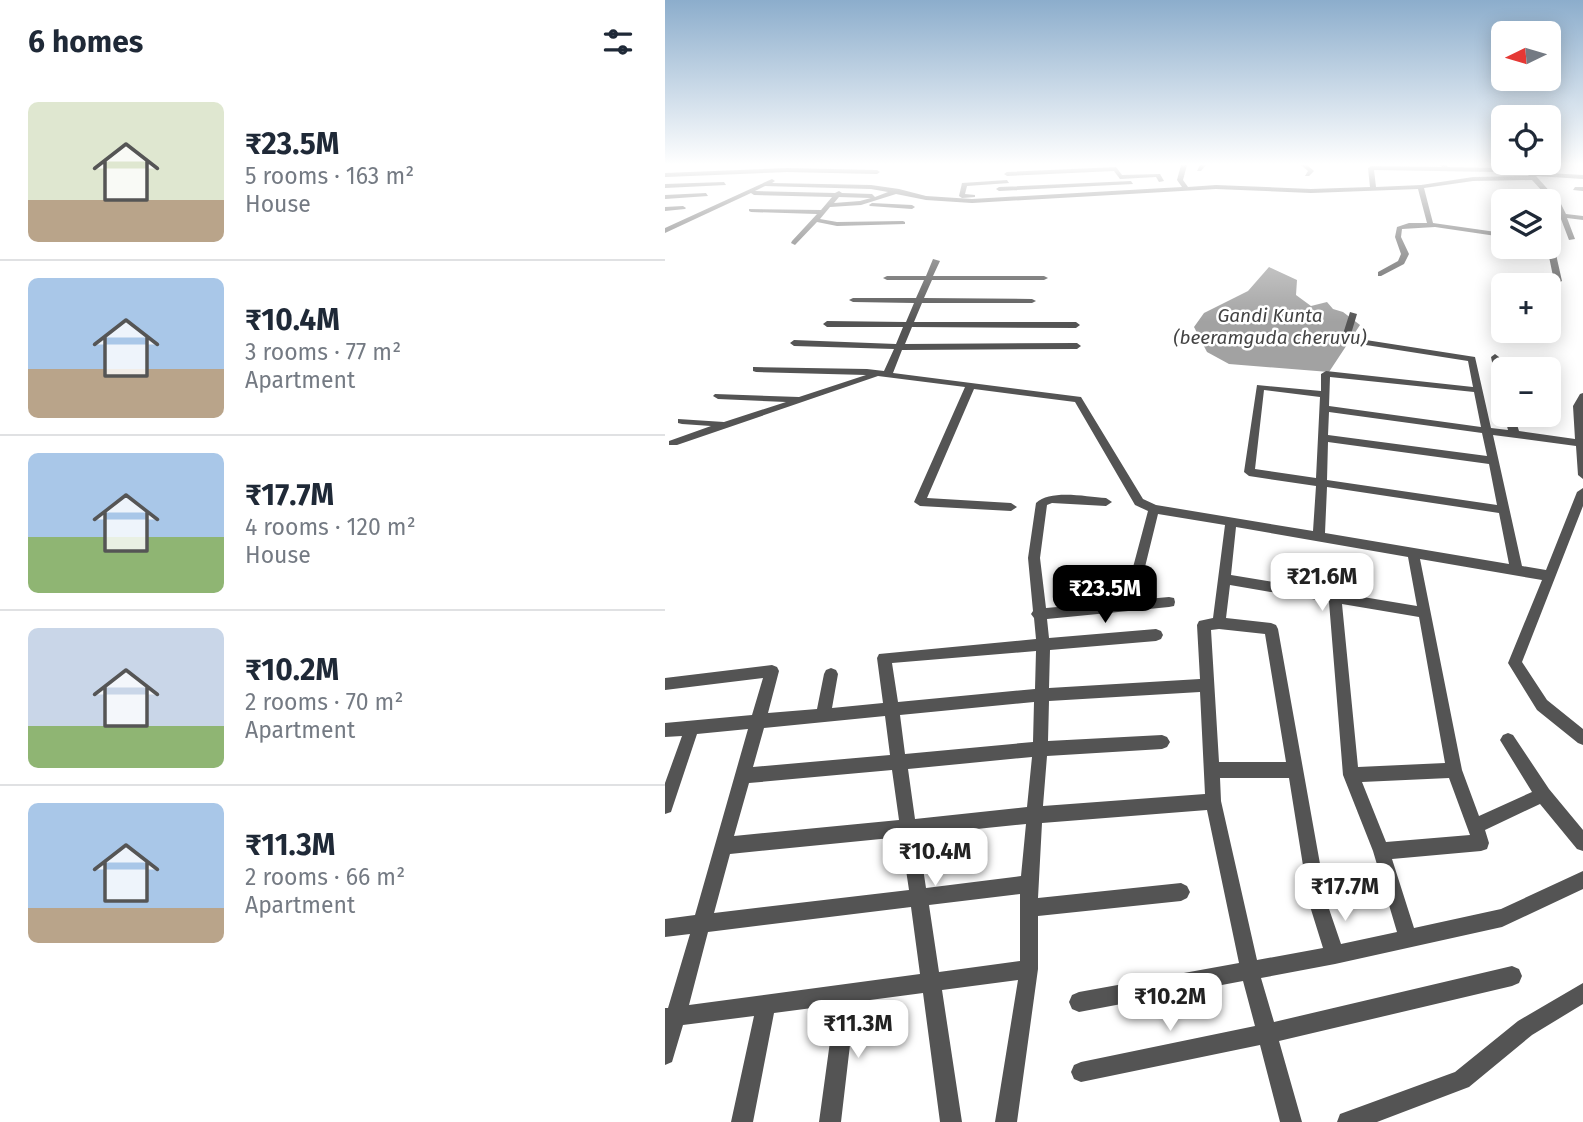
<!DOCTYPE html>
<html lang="en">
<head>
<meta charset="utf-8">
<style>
	:root { --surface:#fff; --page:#f6f6f7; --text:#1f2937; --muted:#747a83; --line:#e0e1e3; --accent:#000 }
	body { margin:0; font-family:"Fira Sans",sans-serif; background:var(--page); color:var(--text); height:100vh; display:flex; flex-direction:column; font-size:26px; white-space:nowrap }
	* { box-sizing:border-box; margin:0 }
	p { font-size:23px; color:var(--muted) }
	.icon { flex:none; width:38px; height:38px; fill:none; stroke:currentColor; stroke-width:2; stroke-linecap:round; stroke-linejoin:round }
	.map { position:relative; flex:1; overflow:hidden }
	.details { display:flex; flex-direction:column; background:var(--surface); width:665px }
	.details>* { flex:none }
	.needle { width:46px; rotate:265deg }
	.tools { position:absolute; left:826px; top:21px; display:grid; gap:14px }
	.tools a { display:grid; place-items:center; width:70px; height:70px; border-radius:10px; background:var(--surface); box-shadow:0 4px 18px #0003; font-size:35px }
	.price { position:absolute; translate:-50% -60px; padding:0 16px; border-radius:14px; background:#fff; color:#222; font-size:23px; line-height:46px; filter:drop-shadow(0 2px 4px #0008) }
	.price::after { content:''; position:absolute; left:50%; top:42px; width:21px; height:16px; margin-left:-10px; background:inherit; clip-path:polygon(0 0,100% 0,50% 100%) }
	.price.on { background:var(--accent); color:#fff }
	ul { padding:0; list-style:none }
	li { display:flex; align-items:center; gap:21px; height:175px; padding:0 28px }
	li+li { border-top:2px solid var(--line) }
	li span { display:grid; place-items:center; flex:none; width:196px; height:140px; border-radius:10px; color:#555 }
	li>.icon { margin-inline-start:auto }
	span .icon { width:84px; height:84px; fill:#fffc; stroke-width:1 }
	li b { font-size:30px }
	h2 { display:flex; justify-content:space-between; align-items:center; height:84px; padding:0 28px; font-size:30px }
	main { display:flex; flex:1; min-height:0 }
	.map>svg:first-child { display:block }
	.water { fill:#a2a2a2 }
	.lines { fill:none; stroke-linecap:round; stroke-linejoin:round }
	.minor { fill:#545454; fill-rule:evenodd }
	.labels { text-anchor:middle; stroke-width:5; stroke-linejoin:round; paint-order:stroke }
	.far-water-label { font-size:19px; font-style:italic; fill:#434343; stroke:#fff }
</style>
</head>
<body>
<main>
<section class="details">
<h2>6 homes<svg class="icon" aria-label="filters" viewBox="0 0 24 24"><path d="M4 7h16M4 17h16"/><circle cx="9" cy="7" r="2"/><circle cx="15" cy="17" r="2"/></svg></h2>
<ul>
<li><span style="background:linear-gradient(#dfe7d0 70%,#b9a48a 0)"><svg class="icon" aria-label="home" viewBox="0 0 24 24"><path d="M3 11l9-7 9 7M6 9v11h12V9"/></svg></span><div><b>₹23.5M</b><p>5 rooms · 163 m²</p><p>House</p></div></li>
<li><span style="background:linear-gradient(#a9c7e8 65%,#b9a48a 0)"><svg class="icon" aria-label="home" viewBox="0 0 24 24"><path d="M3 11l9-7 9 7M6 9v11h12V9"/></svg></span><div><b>₹10.4M</b><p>3 rooms · 77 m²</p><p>Apartment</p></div></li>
<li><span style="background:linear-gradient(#a9c7e8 60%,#8fb573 0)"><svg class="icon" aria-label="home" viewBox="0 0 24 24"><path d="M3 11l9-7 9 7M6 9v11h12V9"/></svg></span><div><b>₹17.7M</b><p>4 rooms · 120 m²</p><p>House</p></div></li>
<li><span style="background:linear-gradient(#c9d6e8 70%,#8fb573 0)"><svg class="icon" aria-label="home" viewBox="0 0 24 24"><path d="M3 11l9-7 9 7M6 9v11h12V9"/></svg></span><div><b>₹10.2M</b><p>2 rooms · 70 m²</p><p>Apartment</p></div></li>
<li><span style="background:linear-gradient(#a9c7e8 75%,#b9a48a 0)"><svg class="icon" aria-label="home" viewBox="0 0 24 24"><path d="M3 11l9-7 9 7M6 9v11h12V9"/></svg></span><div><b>₹11.3M</b><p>2 rooms · 66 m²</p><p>Apartment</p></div></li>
</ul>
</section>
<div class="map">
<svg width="918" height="1122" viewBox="0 0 918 1122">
	<rect width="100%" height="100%" fill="#fff"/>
	<path class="water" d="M604,267L632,280L631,295L646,306L662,302L668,309L678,312L695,325L664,372L564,364L542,352L529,327L539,313L583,291Z"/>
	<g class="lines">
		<path class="minor" d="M516,165H522L518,180L523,187L551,185L646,189L705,187L703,168L706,166L777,167L775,165H781L783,167L834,168L837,170L834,172L709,170L711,187L756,185L808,177L864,176L854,165H860L867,172L918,175V179L871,176L896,204L901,214L918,216V220L902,218L910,239L904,240L891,206L867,180L808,181L759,188L768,223L838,233V237L770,227L737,229L736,237L744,254L739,264L716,276H713V272L733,261L736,254L730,237L732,227L744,223H762L753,189L646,193L551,189L307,203L261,200L231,194L196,205L165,207L155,219L172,222L238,221L240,222V224L172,226L152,222L130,245L126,243L127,241L152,214L86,212L84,211V209L156,210L167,197L89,195L86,193L0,233V228L107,179L110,181L107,183L206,185L234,189L261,196L307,199L517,187L512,180ZM100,186L206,189L223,192L210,197L207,194L177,193L174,191L170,193L90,191ZM174,197L206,198L195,201L169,203Z
			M535,165H541L536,171H532Z
			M636,165H642L649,171L644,176H640L643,171Z
			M451,167L457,175L495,174L499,181L494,182L491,177L455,179L449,171L342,176L339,174L342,172Z
			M122,168L212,170L215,172L212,174L122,172L0,177V173Z
			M342,180L344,183L302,186L300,194L310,195V197L297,198L294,196L297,183Z
			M466,181L468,184L334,191L331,189L334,187Z
			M59,182L61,185L0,188V184Z
			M910,187H918V191L908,190Z
			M41,193L43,196L0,199V195Z
			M207,203L247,205L250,207L247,209L205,206L204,205Z
			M18,206L21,208L20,209L0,211V207Z
			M884,239L888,241L897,281L893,283L889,281L882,247H884Z
			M268,259L275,261L268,276H379L383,278L379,280H267L259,298L367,299L371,301L367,303H257L249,322H411L415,325L411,328L247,327L240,344L412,343L416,346L412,349L237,350L228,373L416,397L478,499L491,505L648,531L651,486L584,476L579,472L592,385L656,391V374L661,371L808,387L803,361L682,342L678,334L685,312L692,314L686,334L688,338L810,357L826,428L843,430L839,415H849L854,431L910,439L908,406L915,394L918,393V479L913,475L911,446L828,435L857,566L881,570L912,492L918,488V506L857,662L882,700L918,729V745L913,743L872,710L843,663L877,580L755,559L797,770L814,816L867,792L835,740L838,735L843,733L848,735L884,789L918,830V851L912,849L875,804L820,830L824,843L822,849L816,851L727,859L749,928L836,909L918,871V889L837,927L670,964L596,978L609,1022L847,966L854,969L857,976L854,983L847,986L614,1041L637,1122H615L595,1045L416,1082L409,1079L406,1072L409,1065L416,1062L590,1026L578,981L414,1012L407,1009L404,1002L407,995L414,992L574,963L542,810L377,823L373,898L516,883L522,886L525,892L522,898L516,901L373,916V969L352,1122H330L353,980L277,990L297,1122H275L258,993L190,1002L176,1122H154L170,1005L109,1013L88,1122H66L89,1016L18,1025L7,1062L0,1065V1008H3L25,934L0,937V919L30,915L83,729L32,734L6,812L0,814V783L17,736L0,737V723L87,715L98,678L0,690V678L107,665L112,667L114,671L103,713L152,709L159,674L161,670L166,668L171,670L173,674L167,708L218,703L212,658L214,654L371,639L369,618L366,614L368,611L363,558L371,503C386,489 421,497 441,498L447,502L441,506L387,503L382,505L375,558L381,608L504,597L509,598L510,602L509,606L504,607L382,619L384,638L491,629L496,631L498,635L496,639L491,641L385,650L384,688L535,679L532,625L534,621L548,618L560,525L493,514L479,571L477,587H469L467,571L483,511L470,505L410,402L309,389L262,498L346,503L352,507L346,511L255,506L249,502L300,387L213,376L12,445H4V441L46,426L17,424L13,423V419L59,422L121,402L53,399L48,396L50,394L134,397L201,375L91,372L88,371V367L202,369L219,371L229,349L129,346L125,343L129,340L231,344L238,327H162L158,324L162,321L241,322L249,303L188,302L184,300L188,298H251L259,280H222L218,278L222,276H261ZM665,377L809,392L816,427L664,406ZM599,390L655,397L651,478L590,469ZM664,412L817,433L822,456L663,435ZM663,442L824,464L832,505L662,480ZM662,487L834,513L844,564L660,533ZM571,527L743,557L752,606L566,575ZM565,585L664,602L678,775L708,851L732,932L676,944L662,903L613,629L611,625L606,623L561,618ZM677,604L754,617L780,763L693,767ZM554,629L600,634L621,762H554L546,630ZM371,651L370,689L233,702L227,663ZM535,692L540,794L378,806L382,756L497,749L502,747L505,742L502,737L497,735L383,741L384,701ZM369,702L368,742L240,754L235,715ZM220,716L225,755L88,767L99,728ZM367,757L362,807L250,819L243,769ZM227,770L234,820L69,836L84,783ZM555,778H624L644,903L658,948L592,960L556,801ZM784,778L805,835L721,842L697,782ZM361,824L356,876L261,888L253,835ZM236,837L244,890L49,913L65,854ZM355,894V961L274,972L264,905ZM246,907L255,974L24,1005L43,932Z
			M830,354L834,357L838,373V394L833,391L826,357Z
			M918,983V1004L867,1035L804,1087L712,1122H672L675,1114L790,1072L853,1021Z"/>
	</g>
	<linearGradient id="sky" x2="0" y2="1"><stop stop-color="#8cadcc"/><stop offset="0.51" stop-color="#fff"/><stop offset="1" stop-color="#fff" stop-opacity="0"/></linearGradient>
	<rect width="918" height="322" fill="url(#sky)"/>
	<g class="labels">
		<g class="far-water-label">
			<text x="605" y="322">Gandi Kunta<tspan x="605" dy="22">(beeramguda cheruvu)</tspan></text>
		</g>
	</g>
</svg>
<div class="tools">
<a><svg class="needle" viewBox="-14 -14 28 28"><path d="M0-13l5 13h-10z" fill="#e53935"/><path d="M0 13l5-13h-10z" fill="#747a83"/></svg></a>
<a><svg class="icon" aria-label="locate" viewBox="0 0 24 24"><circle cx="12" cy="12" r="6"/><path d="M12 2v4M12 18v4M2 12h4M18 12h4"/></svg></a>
<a><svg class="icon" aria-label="layers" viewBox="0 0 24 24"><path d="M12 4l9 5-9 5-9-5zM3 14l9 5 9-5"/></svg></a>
<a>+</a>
<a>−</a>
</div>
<b class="price" style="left:657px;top:613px">₹21.6M</b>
<b class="price on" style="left:440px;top:625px">₹23.5M</b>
<b class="price" style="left:270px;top:888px">₹10.4M</b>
<b class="price" style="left:680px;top:923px">₹17.7M</b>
<b class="price" style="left:505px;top:1033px">₹10.2M</b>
<b class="price" style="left:193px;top:1060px">₹11.3M</b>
</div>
</main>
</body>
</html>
